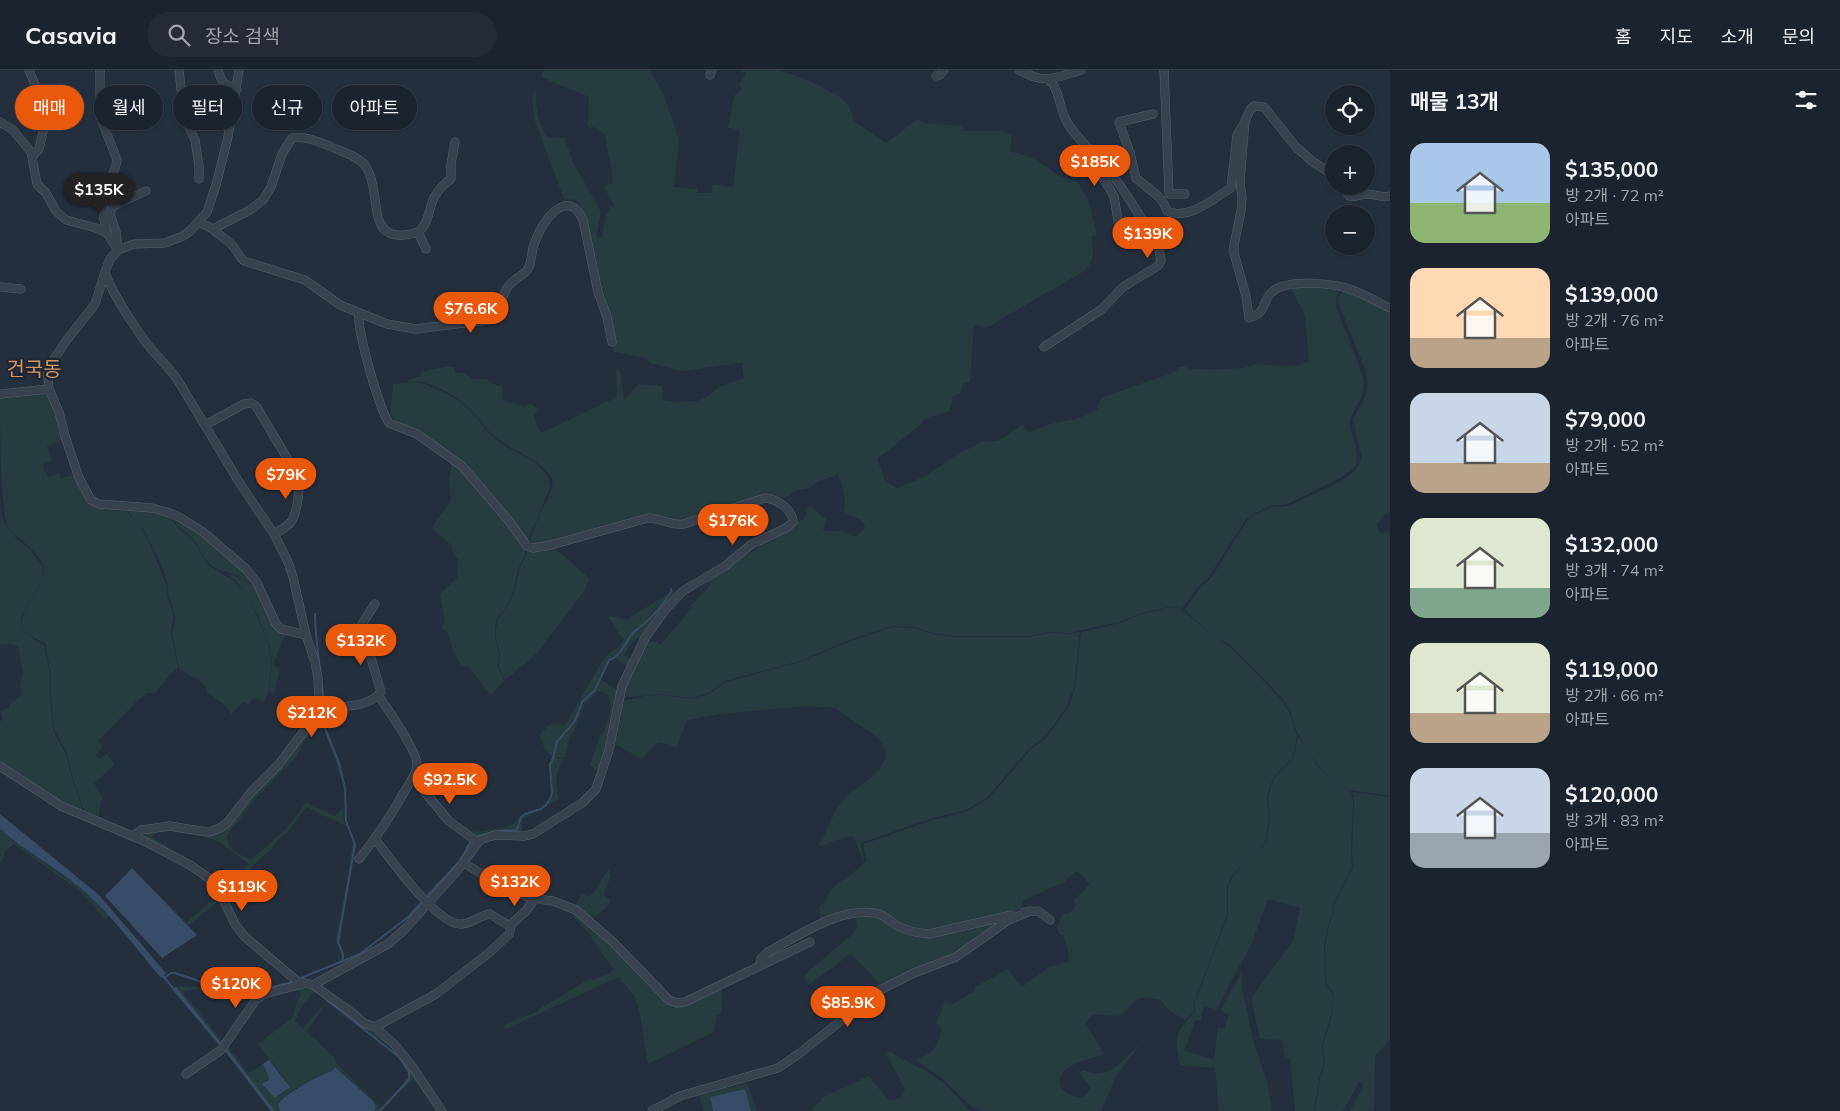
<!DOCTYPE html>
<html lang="ko">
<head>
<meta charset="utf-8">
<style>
	:root { --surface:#1b232e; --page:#242b36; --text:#f1f3f6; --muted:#a0a4aa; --line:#39404a; --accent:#ea580c }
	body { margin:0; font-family:Mulish,"Noto Sans KR",sans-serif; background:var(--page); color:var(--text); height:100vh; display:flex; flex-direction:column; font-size:19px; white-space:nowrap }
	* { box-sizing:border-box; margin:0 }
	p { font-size:16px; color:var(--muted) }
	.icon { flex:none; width:28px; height:28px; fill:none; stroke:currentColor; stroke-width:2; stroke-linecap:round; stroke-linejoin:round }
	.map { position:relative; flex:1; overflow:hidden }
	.panel { display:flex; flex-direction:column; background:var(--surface); width:450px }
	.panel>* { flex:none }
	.hud { position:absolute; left:15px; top:15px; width:475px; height:45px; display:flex; gap:10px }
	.tools { position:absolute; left:1325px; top:15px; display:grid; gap:10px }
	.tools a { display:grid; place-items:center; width:50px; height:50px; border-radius:50%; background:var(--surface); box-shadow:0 1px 4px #0004,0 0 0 1px var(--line); font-size:25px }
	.price { position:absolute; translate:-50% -42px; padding:0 11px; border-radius:18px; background:var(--accent); color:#fff; font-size:16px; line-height:32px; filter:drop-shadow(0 1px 2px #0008) }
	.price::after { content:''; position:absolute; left:50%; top:30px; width:15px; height:11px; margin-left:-8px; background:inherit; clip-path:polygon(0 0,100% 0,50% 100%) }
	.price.active { background:#222; color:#fff }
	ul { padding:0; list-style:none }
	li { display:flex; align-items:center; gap:15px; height:125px; padding:0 20px }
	li span { display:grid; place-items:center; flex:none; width:140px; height:100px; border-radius:15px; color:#555 }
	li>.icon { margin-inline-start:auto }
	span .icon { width:60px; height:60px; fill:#fffc; stroke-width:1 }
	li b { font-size:21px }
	h2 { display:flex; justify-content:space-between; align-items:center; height:60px; padding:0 20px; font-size:21px }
	.chip { padding:0 18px; border-radius:22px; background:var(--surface); box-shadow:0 1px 4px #0004,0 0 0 1px var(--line); font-size:18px; line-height:45px }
	.chip.active { background:var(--accent); color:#fff }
	header { display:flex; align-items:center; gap:30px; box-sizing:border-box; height:70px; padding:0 25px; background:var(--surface); border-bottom:1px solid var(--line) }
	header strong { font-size:24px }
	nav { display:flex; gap:28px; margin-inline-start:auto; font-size:18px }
	.search { width:350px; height:45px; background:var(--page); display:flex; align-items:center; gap:12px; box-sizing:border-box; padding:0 18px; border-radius:28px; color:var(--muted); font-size:19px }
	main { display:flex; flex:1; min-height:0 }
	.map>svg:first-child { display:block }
	.green { fill:#263c3f; fill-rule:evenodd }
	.water { fill:#394c67 }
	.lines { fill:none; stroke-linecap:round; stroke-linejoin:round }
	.stream { stroke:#394c67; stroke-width:2 }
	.minor-casing { stroke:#565f6c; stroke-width:9 }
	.minor { stroke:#38414e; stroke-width:8 }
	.labels { text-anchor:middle; stroke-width:4.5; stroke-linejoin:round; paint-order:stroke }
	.quarter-label { font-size:20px; fill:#d59563; stroke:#1d2633 }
</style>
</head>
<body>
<header>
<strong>Casavia</strong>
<div class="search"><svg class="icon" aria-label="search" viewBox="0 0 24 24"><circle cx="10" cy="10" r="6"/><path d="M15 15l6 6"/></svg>장소 검색</div>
<nav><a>홈</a><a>지도</a><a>소개</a><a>문의</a></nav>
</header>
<main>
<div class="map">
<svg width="1390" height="1041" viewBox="0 0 1390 1041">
	<rect width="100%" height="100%" fill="#242f3e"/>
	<path class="green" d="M544,0H649L663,23L679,70L674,117L697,119V123H711L713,114L733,117L740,61L728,58L734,26L742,19L739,15L746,4L741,0H778L808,10L839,26L848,34L855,52L886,73L918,49L925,53L963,56L964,61H1000L1012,64L1010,81L1036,89L1062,108L1077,111L1088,129L1097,165L1092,166C1093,180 1095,188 1086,200L986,258L974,255L970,312H964L960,323L953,327L949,341L924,350L919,356L877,389L885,410L897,418L926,406L953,387L982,372L998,371L1022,355L1029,363L1049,354L1076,349L1097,340L1101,328L1177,301L1178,297L1188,296L1190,299C1207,299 1224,300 1241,298C1247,298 1253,294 1259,294C1278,295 1291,300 1309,291L1305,246L1290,217L1340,219L1336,229V237L1364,309L1363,322L1350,350C1349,366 1360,379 1356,396L1339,409L1288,434L1269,436L1246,449L1209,507L1197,518L1182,539L1172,536L1139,544L1119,552L1069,563L1049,562L1029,566H954L934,563L914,557L892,556L842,573L800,591L725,611L709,623L693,628L659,624L622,628L624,618L648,570L661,574L692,538L690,536L711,515L706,510L719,504L760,477L763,470L796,456L797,452L804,449L809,435L827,450L823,460L846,462L850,465L857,466L865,457C862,448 851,446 843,442C848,431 842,415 838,405L819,411L810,418L795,421L785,428L770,424L761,425L733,436L718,439L680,452L651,444L541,474H529C532,465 534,457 538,448C542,437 555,422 552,409C548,395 512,379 500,371C492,366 485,357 479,349C462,329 435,310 407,311L420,306L421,302L448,296L455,297V303H465L472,309H487L488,312L502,317V330L526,337L530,333L538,339L533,346L541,363L617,327L616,299L620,300L624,330L639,314L662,316V330L677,332L698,331L710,325L719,317L744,308L742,293L682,301L650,293L646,288L614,282L612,260L580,134L576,130L564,129L534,48L532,29L536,17C535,34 537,54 548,67L565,68L572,90L601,142L596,167H602L606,145L610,137L615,136L604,118L605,115L613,113C611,96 608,81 605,65L594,57L590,58L586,53L589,51V27L541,7Z
		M1344,220L1390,240V442L1385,444L1377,454L1380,464L1387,461L1390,462V726L1351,720L1335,715L1320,698L1303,674L1295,657L1291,643L1281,627L1230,575L1214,566L1184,540L1199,519L1211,508L1248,449L1271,437L1289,436L1339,412L1355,401L1362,389L1353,349C1364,328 1370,325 1366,301L1339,235L1338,228Z
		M416,312C440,318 462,330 478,349C484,357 490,366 499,372C516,383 551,394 550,418L527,472L478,413L419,361L398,352L390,345L393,314Z
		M49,321L58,343L63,369L47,376L52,391L42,395L48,407L59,403L61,408L77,405L89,428L125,440L140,456L148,469L166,514L168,529L174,544L171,562L178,598L172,602L155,623H147L139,629L98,671L103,677L95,686L100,689L107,684L115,695L94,713L103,728L100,734L99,746L84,741L72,705L68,686L55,661L50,620L51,605L45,574C38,569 27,566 23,558C15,545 47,516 44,496C40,490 36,483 30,478C23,470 14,466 8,457C0,437 0,354 0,327Z
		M452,391L461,397L526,476L525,484L518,500L514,519L509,532L497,548L495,557V567L499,584L498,597L504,611L490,625L470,598L460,594L452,577L448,563L442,559L445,552L440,524L457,508L458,489L454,485L451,475L433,460V455L451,431L449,410Z
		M0,427L2,446L7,457L16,468L29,478L43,497L42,510L21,548C19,563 34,568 44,575L50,605L49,620L54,662L67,686L71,705L83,741C51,734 30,704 0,692V651L3,650L0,641L9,638L10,634L20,627L22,623L20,617L23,603L18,576L9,574L0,575Z
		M126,439L153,440L170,445C174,457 185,462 193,471C200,479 202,489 210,496C219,504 230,506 238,515C253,530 270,570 271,591C272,602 268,612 270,622L268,621L264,631L254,628L248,635L243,632L231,644L226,636L206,621V617L198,608H194L179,598L172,562L175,551V544L169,528L167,513L161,494L145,462Z
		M172,446L181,450L245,499L257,517L241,507L213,497L205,489L195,471L176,454Z
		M551,475L589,508L585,520L536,584L505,610L499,597L500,583L496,567V558L498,549L509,533L515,519L519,501L526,484L527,476Z
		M227,504L241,508L258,519L279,559L286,564L277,583V588L274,589L275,596L280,598L274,623L271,622L270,618L272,591L269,574L250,531L238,513Z
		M675,521L674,529L660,546L653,549L643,566L632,572L624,585L631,590L628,597L615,588C624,579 629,565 640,558L672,522Z
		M671,522L640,557C626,565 624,584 608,590L594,620L581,631L575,651L557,672L553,687L545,679L539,666C548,657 549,650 563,656L566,654C579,632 590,610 605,588C612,579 617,582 624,569L621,567L608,546L628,549Z
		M1172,537L1182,540L1214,566L1229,576L1280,628L1290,643L1297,665L1293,687L1274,707L1270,716L1267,729L1269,748L1265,774L1249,786L1232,806L1227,816V845L1194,933V941L1185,950L1168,940L1161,930C1135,925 1138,928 1122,945L1113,946L1094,944L1085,953L1104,984C1094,988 1071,993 1064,1001C1051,1016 1068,1028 1083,1027L1091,1018L1079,1003L1083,1000C1110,1011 1121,991 1140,974L1116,1006L1101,1041H983C965,1035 964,1029 951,1017C940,1006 928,998 915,990C934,983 936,979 942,960L936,952L945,932L952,934L975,921L974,918L1007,899L1022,917L1051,896L1069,892V884L1063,865H1060L1057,860L1060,849L1064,843L1069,844L1076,835L1073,831L1090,814L1077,801L1064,812L1022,831L1023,839L976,852L927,862L902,855L881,841L821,852L819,838C827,831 827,823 835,816C845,807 857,802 866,791L863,774L933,750L967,741L989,728L1031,679L1047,667L1069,636L1075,618L1081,562L1120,553L1139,545Z
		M892,557L914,558L934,564L954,567H1029L1049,563L1069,564L1080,562L1074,617L1067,636L1046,666L1030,678L988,727L966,740L933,748L861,773L864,791L853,766L819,776L836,740L850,722L869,710L880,698L886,687L885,679L878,668L835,638L805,636L721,644L687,650L677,677L658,672L642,689L615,674L623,631L645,626L659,625L693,629L709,624L726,612L800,592L843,574Z
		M600,609L617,620L613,658L599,702L590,695L600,666L603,664L611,638L608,625L598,621L585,634L576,657L568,672L565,688L554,687L558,673L576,652L582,632L595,620Z
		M323,642L324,656L338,693L345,719L346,751L355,773L337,872L343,888V890L338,892L341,887L336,868L347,812L353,772L344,747L346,730L341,707L321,650Z
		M319,644L323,659L313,660L305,670L296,687L258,726L227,765C226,780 239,784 251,790L286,759L305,734L306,733L335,746L344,737L343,747L346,756L306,737L287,763L283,764L270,781L256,792L226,823L236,845L245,859L298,908L241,860L202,801L145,766V762L160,758L218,762ZM170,761L200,766L218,771L249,794L224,817L210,803L152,767C155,761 164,762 170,761Z
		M1298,666L1319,698L1335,715L1351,721L1353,731L1351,782L1352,796L1333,835L1332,845L1329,852L1324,875L1325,914L1331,921L1334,927L1331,945L1322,976L1324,994L1319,1009L1314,1041H1295L1290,988L1285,987L1282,970L1260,969L1251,928L1293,871L1300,838L1268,829L1251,875L1216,940L1204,936L1201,950L1195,951L1184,981L1214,989L1218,957L1224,959L1229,945L1220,940L1242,902V918L1254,974L1267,1012L1272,1041H1219L1215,998L1180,995C1173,966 1176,963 1195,941V932L1228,845V816L1233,806L1249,786L1266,774L1270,748L1268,729L1271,716L1275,707L1294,687Z
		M554,688L565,689C555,698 555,717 559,729C553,733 526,746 523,750C521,754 522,758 523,763L475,767L491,763L517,760C519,756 520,749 523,746C532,738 544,742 550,730C557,717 546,702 554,688Z
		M1352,722L1390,727V969L1375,987L1374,1038L1373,1041H1350L1364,1014L1359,1012L1343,1041H1315L1320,1009L1325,994L1323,976L1332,945L1334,927L1332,920L1326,914L1325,875L1330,852L1333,845L1334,835L1353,796L1352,782L1354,731Z
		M521,747L516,759L490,762L475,766L463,757L467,756L471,761L476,762L503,758L513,754Z
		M0,759L14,771L83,820L109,846L105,849L80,821L14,774L4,782V787L0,793Z
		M609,799L611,806L603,825L610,830L607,837L592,849L575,835L582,824L589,827C599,819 601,808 609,799Z
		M219,825L221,829L189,855L186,852Z
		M573,841L580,845L678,936L692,933L721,919C723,927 722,936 720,945H717L714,962L648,994L640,944L634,925L618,907L504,960L505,955L508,953L539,941V939C557,929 573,918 591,908L593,911L614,900L589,864L572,845Z
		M1016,845L961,882L883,917L853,886L849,885L809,915L804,905L854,863L857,856L854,846L817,861L763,890L767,885L806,863L849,846H874L914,864Z
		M301,915L314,918V921L300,939L295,951L303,958L327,931L328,932L306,961L335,988L336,993L382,1038L379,1041H374L376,1037L373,1031L335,997L332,1001L293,1020L281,1029L279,1039L280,1041H275L226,977L227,976L249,1003L263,994L269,1005V1010L263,1015L276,1028L288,1013L258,974L292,948L298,929L301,925L297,916Z
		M186,916L252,923L258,925L247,938L250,930L246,925L197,919L182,921L223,972L222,974L176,917Z
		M330,929L397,980L439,1041H436L417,1014L412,1010L381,1041L409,1009C416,992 371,964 359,955C348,948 338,939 328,931Z
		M890,981C902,990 915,995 928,1002C944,1011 957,1027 969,1040L973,1041H813L812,1038L821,1031L820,1028L869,1006L888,1030L899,1029L905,1019L886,984Z
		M747,1013L757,1041H751L744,1019L711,1027L713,1041H704L699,1025Z"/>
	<path class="water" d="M0,744L99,825L166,903L161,908C136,878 113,847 84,821C57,798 26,782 0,759Z
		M132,798L197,865L162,888L105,826Z
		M176,917L222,974L220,976L172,919Z
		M226,977L275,1041H271L224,980Z
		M269,990L290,1017L275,1028L262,1014L269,1010L268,1005L263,994Z
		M335,997L373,1031L376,1037L374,1041H280L278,1035C283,1024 320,1005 332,1001Z
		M745,1019L751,1041H713L710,1027Z"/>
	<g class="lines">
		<path class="stream" d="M315,544C315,574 322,604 324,635
			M324,640V656L339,693L345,718L346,751L355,774L338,872L343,884V891
			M499,761L517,760L521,747L525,744L541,739L546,735L550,729L552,723L550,695L553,688L557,672L575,651L582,632L595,620L609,590C622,586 625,571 634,562C638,558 636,561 640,557C652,548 663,534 671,522V519
			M475,767L494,762
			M427,826L459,792L470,773
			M163,906L174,919
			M164,908L171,903H174C187,906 199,912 212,915C240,921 267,921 294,911
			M301,908L360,884L408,847L422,832
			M329,930L328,931L399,987L409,1002V1009L380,1041"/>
		<defs>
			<path id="minor" d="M29,0L39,24L43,62L39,79L32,87
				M100,0V46L117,90C116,99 112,105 109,113C101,132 102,144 107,163
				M179,0L184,46L195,70L199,96V109
				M218,0C221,12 225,16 237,19
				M1019,0C1046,15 1054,8 1081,0
				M1164,0L1169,124H1185
				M710,5L712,0
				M936,6L940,5L944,0
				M1153,44L1119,52L1130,83L1136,108L1159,127L1164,134L1167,141C1188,151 1213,129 1231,118L1237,65L1243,55
				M0,52L13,60L31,82L37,114L46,123L56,141L66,150L96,158L107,163L118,180L116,162L110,144L113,136L146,121
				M1085,79L1114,126L1119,158
				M1334,106L1312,91L1296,77L1264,37L1254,36L1250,40L1245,51L1240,112L1242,128L1241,141L1234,175V183L1246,226L1249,248C1269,242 1261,230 1273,221C1289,209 1334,213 1352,220C1364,224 1377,232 1390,238
				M1342,116L1349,126C1356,127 1359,125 1365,124C1374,123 1382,129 1390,126
				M199,152L213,159L250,140L263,130L271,117L282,84L292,68C306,66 316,71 329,76C340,81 354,84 363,93C386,119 360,180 418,162C430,153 428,138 435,126C439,119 445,113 451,109V94L455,72
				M213,159C219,165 226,169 232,175C237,180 238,186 244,191L305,210L340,235L387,254L416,259L488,250C502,243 500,230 507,218C512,209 525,206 529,197C531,191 532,184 533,178C537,164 549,140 564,136C575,134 579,142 583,150L598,222L607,247L612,272
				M418,162L426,179
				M105,202L95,234L66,271L47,300L49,319L59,342L65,366L79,408L91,430L99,434L152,438L170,443L181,448L203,462L246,499L257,513L276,554L281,559L306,565
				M0,217L21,219
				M1044,277L1102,239L1123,217L1158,196L1161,191L1159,179C1143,151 1127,123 1107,98C1094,82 1077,70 1067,52C1059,39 1060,19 1049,10
				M0,324L49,319
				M205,355L244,334L251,333L256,336L299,408C300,419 297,444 291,452C286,458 279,461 274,464L239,412L177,309C170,299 162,292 154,282C140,267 110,220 105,202L110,189L118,180L134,174L165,173L183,166L190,161L207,142L216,115L228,67L239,0
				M319,638C338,636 368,639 381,622L368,578L361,561L362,554L375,534
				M0,696L61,736L144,771L190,795L207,807L217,817L236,856L245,867L297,911L313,915L351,942L364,953L375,957L394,974L411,995L442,1041
				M413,708L449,751L477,772
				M133,766L141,760L170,756L200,761L209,762L220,758L227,753L252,721L279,694L313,649L319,638L318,609L315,592L306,565L293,507L288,492L274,464
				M359,789C377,767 392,744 406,719C410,712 417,703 417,695C418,682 387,638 378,625
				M464,793L485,806L518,820L529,828L553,831L576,840L613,872L669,930L677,933L685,932L810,872
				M1025,842L1038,841L1050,850
				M510,855L526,841L534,830
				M760,895L761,889L768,882C798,866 843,834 879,844C885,846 890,851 896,855C906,861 917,863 929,864L1012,845
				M313,915L388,874L404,860L457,801L480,770L495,765L524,766L533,764L582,733L596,719L609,680L622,616L645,568L665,540L683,521L725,496L752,474L786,458L793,452C792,439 777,429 765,428L684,454C671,456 661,448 648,448L551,475L533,478L527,476L509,451L462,396L417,364L389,353C379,338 357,261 359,244
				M375,957L436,924L490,882L509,864L511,857L490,844C480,845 471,854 461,854C437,855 390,788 375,769
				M186,1004L221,980L255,931L264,924L303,914
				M652,1041L680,1026L778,998L800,983L880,920L914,903L956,887L1007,851L1030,841"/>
		</defs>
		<use href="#minor" class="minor-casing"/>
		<use href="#minor" class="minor"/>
	</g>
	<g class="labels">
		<g class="quarter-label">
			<text x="34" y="306">건국동</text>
		</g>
	</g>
</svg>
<div class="tools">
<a><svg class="icon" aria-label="locate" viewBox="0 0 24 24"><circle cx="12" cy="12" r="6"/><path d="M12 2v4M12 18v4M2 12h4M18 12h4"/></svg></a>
<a>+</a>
<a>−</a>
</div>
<b class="price" style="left:1095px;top:117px">$185K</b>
<b class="price active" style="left:99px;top:145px">$135K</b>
<b class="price" style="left:1148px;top:189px">$139K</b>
<b class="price" style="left:471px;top:264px">$76.6K</b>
<b class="price" style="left:286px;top:430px">$79K</b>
<b class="price" style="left:733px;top:476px">$176K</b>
<b class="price" style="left:361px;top:596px">$132K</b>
<b class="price" style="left:312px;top:668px">$212K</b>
<b class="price" style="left:450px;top:735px">$92.5K</b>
<b class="price" style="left:515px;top:837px">$132K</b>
<b class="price" style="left:242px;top:842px">$119K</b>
<b class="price" style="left:236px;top:939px">$120K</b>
<b class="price" style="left:848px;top:958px">$85.9K</b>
<div class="hud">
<a class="chip active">매매</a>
<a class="chip">월세</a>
<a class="chip">필터</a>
<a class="chip">신규</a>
<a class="chip">아파트</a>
</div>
</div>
<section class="panel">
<h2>매물 13개<svg class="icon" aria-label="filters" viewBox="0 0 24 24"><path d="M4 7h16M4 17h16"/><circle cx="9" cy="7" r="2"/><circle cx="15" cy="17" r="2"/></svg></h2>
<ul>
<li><span style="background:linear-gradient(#a9c7e8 60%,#8fb573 0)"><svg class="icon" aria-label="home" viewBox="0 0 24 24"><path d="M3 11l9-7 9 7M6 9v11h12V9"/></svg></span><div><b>$135,000</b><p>방 2개 · 72 m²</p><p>아파트</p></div></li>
<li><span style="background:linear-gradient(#ffd9b3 70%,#b9a48a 0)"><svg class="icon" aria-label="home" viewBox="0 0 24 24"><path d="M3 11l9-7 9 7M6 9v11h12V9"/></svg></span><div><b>$139,000</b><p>방 2개 · 76 m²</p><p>아파트</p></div></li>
<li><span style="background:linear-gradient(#c9d6e8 70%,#b9a48a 0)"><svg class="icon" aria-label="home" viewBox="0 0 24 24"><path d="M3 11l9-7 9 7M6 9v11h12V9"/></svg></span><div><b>$79,000</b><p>방 2개 · 52 m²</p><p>아파트</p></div></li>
<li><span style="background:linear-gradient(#dfe7d0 70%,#7fa58c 0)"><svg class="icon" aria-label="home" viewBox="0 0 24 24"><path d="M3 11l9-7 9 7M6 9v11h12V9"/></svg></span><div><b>$132,000</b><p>방 3개 · 74 m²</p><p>아파트</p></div></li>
<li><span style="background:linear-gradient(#dfe7d0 70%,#b9a48a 0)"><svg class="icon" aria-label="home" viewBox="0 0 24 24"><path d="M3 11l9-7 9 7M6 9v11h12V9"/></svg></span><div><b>$119,000</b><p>방 2개 · 66 m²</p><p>아파트</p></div></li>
<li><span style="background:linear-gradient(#c9d6e8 65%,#9aa5b1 0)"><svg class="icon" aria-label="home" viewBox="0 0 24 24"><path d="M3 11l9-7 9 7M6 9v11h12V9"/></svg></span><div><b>$120,000</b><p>방 3개 · 83 m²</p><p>아파트</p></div></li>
</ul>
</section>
</main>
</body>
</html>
